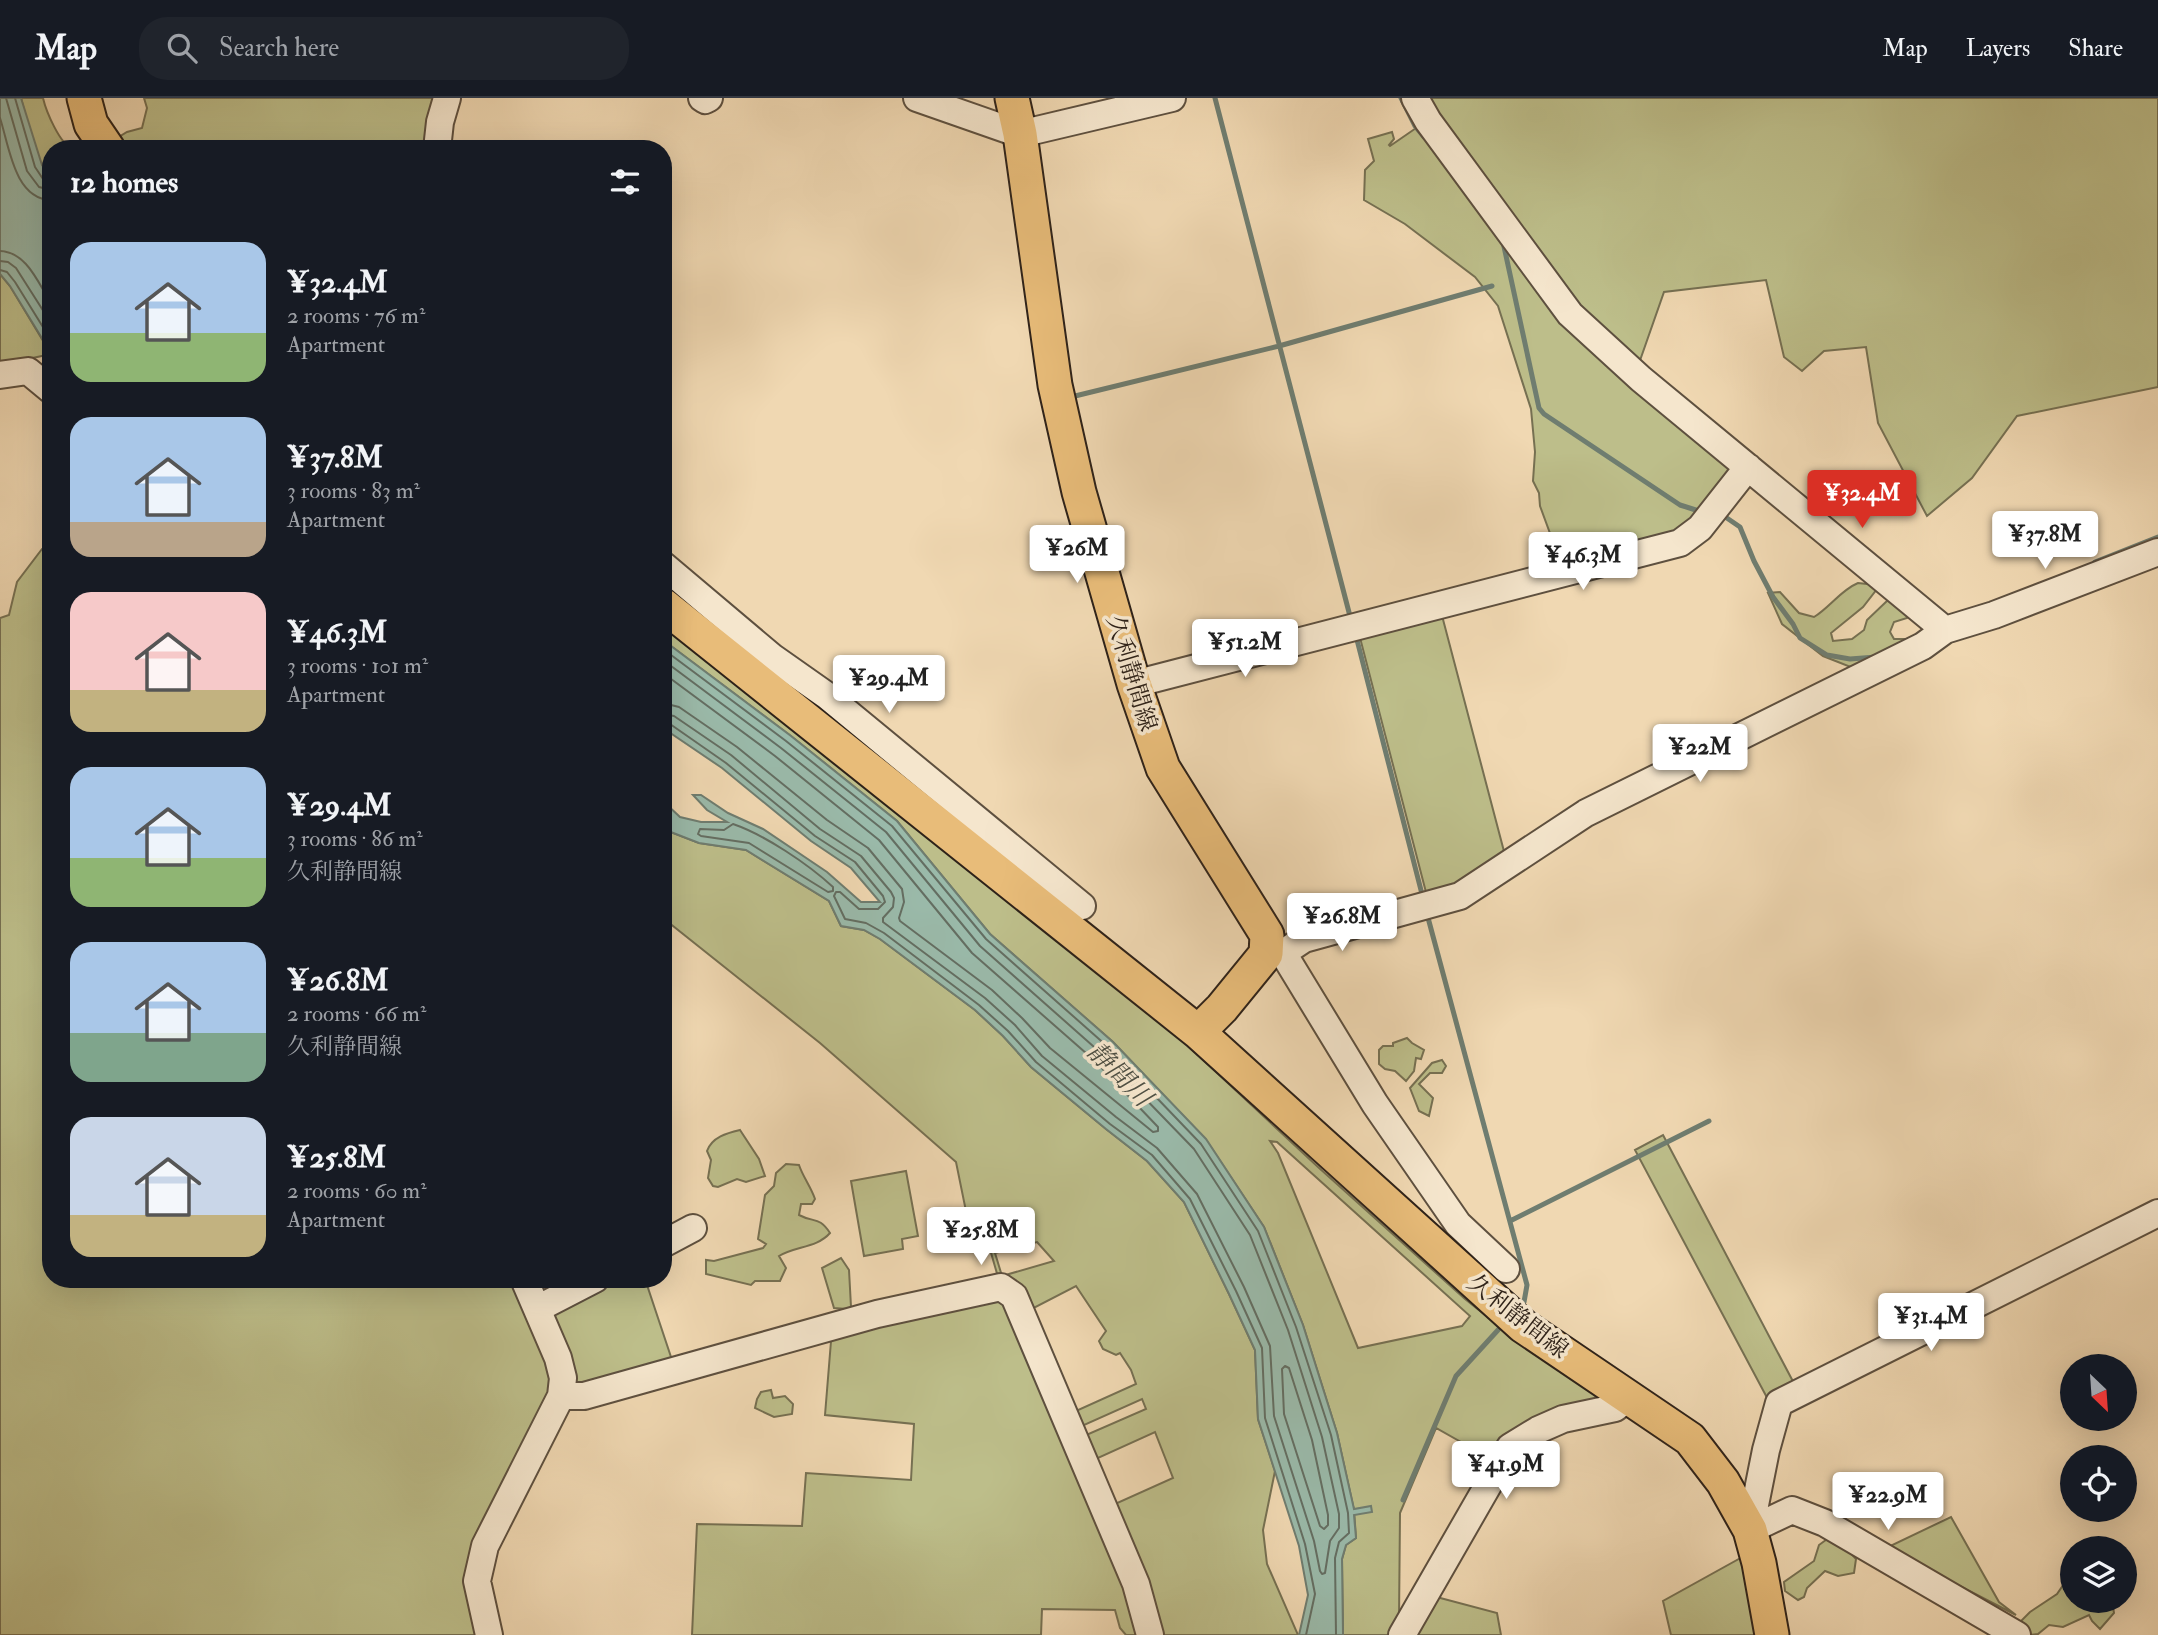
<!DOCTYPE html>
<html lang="en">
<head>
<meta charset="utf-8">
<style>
	:root { --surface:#171b24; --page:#20242c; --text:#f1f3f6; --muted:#9ea1a6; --line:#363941; --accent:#d93025 }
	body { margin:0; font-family:"IM FELL Double Pica","Noto Serif JP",serif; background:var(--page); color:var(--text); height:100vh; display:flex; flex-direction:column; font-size:26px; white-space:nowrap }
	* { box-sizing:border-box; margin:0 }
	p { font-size:23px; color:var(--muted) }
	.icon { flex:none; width:38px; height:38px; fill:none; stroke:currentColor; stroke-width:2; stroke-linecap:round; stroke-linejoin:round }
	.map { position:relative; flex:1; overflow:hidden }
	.details { position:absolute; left:42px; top:42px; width:630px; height:1148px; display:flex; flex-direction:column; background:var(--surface); border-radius:28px; box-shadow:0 7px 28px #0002 }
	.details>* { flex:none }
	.needle { width:46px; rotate:155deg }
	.buttons { position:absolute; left:2060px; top:1256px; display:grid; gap:14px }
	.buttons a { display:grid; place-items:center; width:77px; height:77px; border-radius:50%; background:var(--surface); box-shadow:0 7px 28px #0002; font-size:35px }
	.price { position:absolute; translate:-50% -60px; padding:0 16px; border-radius:7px; background:#fff; color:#222; font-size:23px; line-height:46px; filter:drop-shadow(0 2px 4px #0008) }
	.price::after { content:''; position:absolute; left:50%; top:42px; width:21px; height:16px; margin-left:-10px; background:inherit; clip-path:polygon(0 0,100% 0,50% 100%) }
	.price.current { background:var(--accent); color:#fff }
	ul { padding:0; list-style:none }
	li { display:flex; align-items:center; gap:21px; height:175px; padding:0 28px }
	li span { display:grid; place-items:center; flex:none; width:196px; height:140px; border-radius:21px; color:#555 }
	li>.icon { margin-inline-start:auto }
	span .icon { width:84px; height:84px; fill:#fffc; stroke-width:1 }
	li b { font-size:30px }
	h2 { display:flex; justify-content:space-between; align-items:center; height:84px; padding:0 28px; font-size:30px }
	header { display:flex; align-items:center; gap:42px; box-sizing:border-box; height:98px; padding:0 35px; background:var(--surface); border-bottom:2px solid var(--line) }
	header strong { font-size:33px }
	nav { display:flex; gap:38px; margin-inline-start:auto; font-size:24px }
	.search { width:490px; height:63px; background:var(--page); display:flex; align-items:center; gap:18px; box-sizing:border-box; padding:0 24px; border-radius:28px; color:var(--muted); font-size:26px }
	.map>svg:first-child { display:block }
	.green { fill:#bdbe8a; stroke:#767052; stroke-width:2; fill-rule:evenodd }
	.water { fill:#9abaaa; stroke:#6f7d70; stroke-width:2 }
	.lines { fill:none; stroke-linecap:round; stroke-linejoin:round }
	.shore { stroke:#646e62; stroke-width:2 }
	.stream { stroke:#6f7d70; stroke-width:5 }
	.minor-casing { stroke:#5e503f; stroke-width:30 }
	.major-casing { stroke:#2e2219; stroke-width:37 }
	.minor { stroke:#f5e6cd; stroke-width:26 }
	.major { stroke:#e8bc79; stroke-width:33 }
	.labels { text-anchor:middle; stroke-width:7; stroke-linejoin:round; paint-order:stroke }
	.street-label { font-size:24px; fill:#2e2219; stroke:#f5e6cd }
	.water-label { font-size:26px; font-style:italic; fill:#4e5044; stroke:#f5e6cd }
</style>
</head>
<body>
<header>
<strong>Map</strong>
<div class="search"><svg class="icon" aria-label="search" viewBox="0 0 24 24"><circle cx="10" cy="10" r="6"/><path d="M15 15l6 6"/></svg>Search here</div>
<nav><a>Map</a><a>Layers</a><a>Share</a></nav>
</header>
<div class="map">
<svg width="2158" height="1537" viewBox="0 0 2158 1537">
	<rect width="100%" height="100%" fill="#f0d8b2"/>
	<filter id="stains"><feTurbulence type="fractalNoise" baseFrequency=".00286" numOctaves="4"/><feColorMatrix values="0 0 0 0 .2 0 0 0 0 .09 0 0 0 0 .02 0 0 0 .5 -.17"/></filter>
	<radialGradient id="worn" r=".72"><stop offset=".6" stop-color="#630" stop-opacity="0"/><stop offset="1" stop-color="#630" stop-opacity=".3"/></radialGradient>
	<path class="green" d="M21,0H43C46,13 60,47 73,51H51V93L42,81Z
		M144,0H440L429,51H113L109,45L127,34L142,30L147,10Z
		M1426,0H2158V289L2017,318L1972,380L1927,418L1878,325L1866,249L1824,253L1802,273L1784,259L1766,182L1664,194L1637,271L1559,196Z
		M1419,28L1501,134L1738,369L1694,431L1562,468L1540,408L1539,395L1533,383L1535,354L1531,311L1498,208L1475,179L1405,126L1364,102L1365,72L1374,63L1368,41L1392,34L1394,41L1389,47L1390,48Z
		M0,176L10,188L51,256L0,267Z
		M51,447V1181H520L559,1281L481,1448L484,1537H0V520L9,517L17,484L42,451Z
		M1858,485L1876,487L1877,491L1863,509L1831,535L1833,543L1852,541L1864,532L1867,522L1888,502L1909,513L1907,520L1894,524L1890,534L1894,541H1906L1908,548L1853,570L1823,558L1782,526L1768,495L1780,494L1799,515L1814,519C1830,509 1841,492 1858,485Z
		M1440,510L1506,761L1428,802L1358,532Z
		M663,516L1171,932L1318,1069L1465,1201L1525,1249L1620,1302L1491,1361L1436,1330L1400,1415L1399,1523L1393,1537H1343L1342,1461L1346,1447L1356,1440L1354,1412L1337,1335L1303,1227L1264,1129L1206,1042L1113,944L990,836L897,723L791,638L663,542ZM1270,1043L1277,1044L1470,1218L1462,1228L1358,1250L1278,1055Z
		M663,731L699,745L746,752L829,803L841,828L864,832L880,841L975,912L1003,938L1031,969L1106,1031L1147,1063L1184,1104L1229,1196L1255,1252L1258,1321L1275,1373L1263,1432L1267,1466L1298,1537H1150L1106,1410L1173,1380L1155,1334L1087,1365L1077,1341L1146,1311L1142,1301L1073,1332L1067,1317L1136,1286L1131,1272L1120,1255L1116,1257L1103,1251L1099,1243L1106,1233L1076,1188L1024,1215L998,1179L983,1127L969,1128L956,1064L820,945L663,820ZM1037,1144L1054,1163L1002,1178L995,1155Z
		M1407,940L1412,945L1424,952L1421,961L1416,960L1414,973L1406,983L1395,973L1385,971L1379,966V952L1383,948H1393V945Z
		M1442,962L1446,968L1442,975H1430L1419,986L1433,1000L1429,1018L1419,1013L1410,990L1432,965Z
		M740,1032L759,1061L765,1078L746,1084L737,1081L718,1089L713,1088L708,1080L711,1062L707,1053C712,1039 727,1035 740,1032Z
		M1663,1037L1797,1291L1772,1309L1635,1052Z
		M786,1066L799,1067C803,1079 811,1089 815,1101L812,1106H801L799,1117C814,1125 819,1118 830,1135C817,1150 795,1148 779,1158L786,1170L780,1183H755L751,1187L706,1176V1162L714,1163L763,1150L766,1146L758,1141L765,1097L774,1088L776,1075Z
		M906,1073L918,1138L902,1141L903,1151L864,1158L851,1083Z
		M841,1160L849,1172L851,1209L847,1211L834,1210L822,1170Z
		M595,1181H645L675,1271L563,1296L539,1210Z
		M1000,1191L1147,1537H1126L1120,1530L1115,1512L1042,1511L1041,1537H692L697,1426L802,1428L806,1375L911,1382L914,1326L825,1317L832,1231Z
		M771,1292L773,1300L785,1298L793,1306L792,1316L774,1319L755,1310L757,1301L761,1294Z
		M1951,1419L1999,1504L2016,1517L1886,1450Z
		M1834,1436L1856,1461L1854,1475L1838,1478L1825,1473L1807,1490L1804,1499L1798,1502L1785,1493L1784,1484L1814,1463L1819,1447Z
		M1746,1457L1759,1537H1671L1663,1503Z
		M2072,1474V1503H2112L2114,1515L2100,1531L2092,1523L2089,1517L2063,1529L2049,1527L2038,1536L2029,1537L2020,1524L2030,1514L2057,1496Z
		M1429,1497L1497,1515L1501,1537H1406Z"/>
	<path class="water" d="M0,0H21L42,67L51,80V255L10,188L0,176Z
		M663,542L791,638L897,723L990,836L1113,944L1206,1041L1264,1129L1303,1227L1337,1335L1354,1411L1371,1408L1372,1414L1354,1417L1356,1440L1346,1447L1342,1461L1343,1537H1299L1308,1497L1299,1448L1258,1321L1255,1252L1229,1196L1184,1104L1147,1063L1106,1031L1031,969L1003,938L975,912L880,841L864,832L841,828L829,803L746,752L699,745L663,731V703L680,719L701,724H727L707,712L693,697H701L728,715L763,731L827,774L861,804H880L851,770L811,743L722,670L663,630Z"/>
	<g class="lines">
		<path class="shore" d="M6,0L27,73L39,89L51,92
			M15,0L35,69L43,81L51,83
			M0,20C9,47 14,101 51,102
			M0,153C27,154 38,185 51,205
			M0,163L8,164L16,170L51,225
			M0,172L7,174L15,184L51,242
			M663,551L786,643L892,728L986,841L1108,949L1201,1046L1258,1133L1296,1229L1331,1337L1348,1415L1349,1435L1339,1444L1335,1460L1336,1537
			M663,562L781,650L886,734L980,848L1102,956L1194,1051L1250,1137L1288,1232L1322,1339L1339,1416V1430L1330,1443L1325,1475L1322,1476L1320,1473L1314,1443L1274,1318L1270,1248L1244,1189L1197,1096L1157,1050L1116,1019L1042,958L1015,927L985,900L883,824V820L893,809L894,800L891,794L861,758L820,731L731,657L674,618L663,616
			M663,575L775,658L879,742L972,855L1095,963L1158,1029V1033L1153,1034L1050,950L1022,920L992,892L900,823L899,820L904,804L902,791L868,750L827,722L737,649L679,609L663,605
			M663,625L670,626L726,665L815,738L855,764L883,798L885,804L878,811H859L840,794H836L834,798L845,821L866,825L884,835L979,907L1008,933L1036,964L1110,1026L1152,1057L1190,1101L1236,1193L1262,1250L1265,1320L1305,1446L1315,1496L1306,1537
			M733,726C765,737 808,766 833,789V793L828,794L749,745L701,738L698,736L700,731L724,732Z
			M1285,1268L1289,1270L1312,1342L1328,1417V1427L1324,1431L1320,1428L1284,1316L1282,1271Z"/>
		<path class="stream" d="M1215,0L1351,522
			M1401,0L1415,28L1424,39
			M1503,144L1539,310L1544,316L1680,407L1702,414
			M1071,299L1279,248L1492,188
			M1721,416L1740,429L1754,463L1773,499L1793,526L1800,540L1827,557L1850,561L1876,559
			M2095,464L2158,439
			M1356,538L1423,800
			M1427,816L1527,1187L1524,1204
			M1510,1123L1709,1023
			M1403,1402L1456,1278L1498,1232"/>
		<defs>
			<path id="minor" d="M702,0L705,2L709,0
				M917,0L1020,36L1172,0
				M1415,0L1428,23L1570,216L1641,281L1945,532
				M437,51L440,24L447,0
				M0,277L28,273L51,292
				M663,467L772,559L826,597L1082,808
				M1134,586L1680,445L1700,430L1748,369
				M1283,855L1375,1006L1458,1126L1506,1171
				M1266,856L1283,855L1304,841L1460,798L1586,715L1923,548L1945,532L1994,517L2158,454
				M663,1146L693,1130
				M537,1211L595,1181
				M561,1298H584L877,1216L1001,1189L1014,1198L1136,1486L1150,1537
				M1750,1432L1766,1352L1779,1305L2158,1115
				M1750,1432L1792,1412L1825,1425L2017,1537
				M489,1537L477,1483L485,1448L561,1298L563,1280L558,1260L524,1181
				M1402,1537L1510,1349L1538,1332L1563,1321L1615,1310L1628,1300"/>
			<path id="major" d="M84,0L91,26L108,51
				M1012,0L1020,36L1055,287L1079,394L1134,586L1163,670L1267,837L1266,856L1222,910L1198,934
				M663,507L1198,934L1523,1228L1690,1341L1723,1384L1750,1432L1759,1465L1772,1537"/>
		</defs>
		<use href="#minor" class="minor-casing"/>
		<use href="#major" class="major-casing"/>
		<use href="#minor" class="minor"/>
		<use href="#major" class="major"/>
	</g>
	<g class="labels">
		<g class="street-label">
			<text transform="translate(1132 575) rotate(73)" y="8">久利静間線</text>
			<text transform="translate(1518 1218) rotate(38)" y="8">久利静間線</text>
		</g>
		<g class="water-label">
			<text transform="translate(1120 976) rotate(45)" y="9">静間川</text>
		</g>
	</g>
	<rect width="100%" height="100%" filter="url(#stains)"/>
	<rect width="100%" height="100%" fill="url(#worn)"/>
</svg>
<div class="buttons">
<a><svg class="needle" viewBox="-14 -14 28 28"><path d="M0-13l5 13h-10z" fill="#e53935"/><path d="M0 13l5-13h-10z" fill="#9ea1a6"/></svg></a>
<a><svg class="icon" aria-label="locate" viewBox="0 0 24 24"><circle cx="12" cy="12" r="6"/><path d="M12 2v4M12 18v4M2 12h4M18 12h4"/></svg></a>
<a><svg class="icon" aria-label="layers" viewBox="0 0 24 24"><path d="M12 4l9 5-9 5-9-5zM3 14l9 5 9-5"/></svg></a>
</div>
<b class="price current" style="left:1862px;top:432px">¥32.4M</b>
<b class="price" style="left:2045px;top:473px">¥37.8M</b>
<b class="price" style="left:1077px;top:487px">¥26M</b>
<b class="price" style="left:1583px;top:494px">¥46.3M</b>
<b class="price" style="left:1245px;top:581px">¥51.2M</b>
<b class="price" style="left:889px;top:617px">¥29.4M</b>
<b class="price" style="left:1700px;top:686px">¥22M</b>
<b class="price" style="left:1342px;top:855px">¥26.8M</b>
<b class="price" style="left:981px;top:1169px">¥25.8M</b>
<b class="price" style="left:1931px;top:1255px">¥31.4M</b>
<b class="price" style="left:1506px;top:1403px">¥41.9M</b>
<b class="price" style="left:1888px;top:1434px">¥22.9M</b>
<section class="details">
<h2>12 homes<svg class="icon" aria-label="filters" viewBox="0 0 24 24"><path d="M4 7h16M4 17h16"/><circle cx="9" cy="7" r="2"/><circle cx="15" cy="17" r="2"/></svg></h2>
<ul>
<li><span style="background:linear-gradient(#a9c7e8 65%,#8fb573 0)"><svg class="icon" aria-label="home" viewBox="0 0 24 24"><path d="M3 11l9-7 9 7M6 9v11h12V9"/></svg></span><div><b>¥32.4M</b><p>2 rooms · 76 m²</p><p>Apartment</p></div></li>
<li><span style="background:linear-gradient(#a9c7e8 75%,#b9a48a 0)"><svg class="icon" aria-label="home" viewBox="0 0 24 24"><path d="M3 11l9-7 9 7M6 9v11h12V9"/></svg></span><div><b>¥37.8M</b><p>3 rooms · 83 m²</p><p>Apartment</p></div></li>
<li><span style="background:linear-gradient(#f6c9c9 70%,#c2b280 0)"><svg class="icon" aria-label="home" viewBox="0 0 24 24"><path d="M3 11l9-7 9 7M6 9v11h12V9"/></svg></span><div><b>¥46.3M</b><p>3 rooms · 101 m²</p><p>Apartment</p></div></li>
<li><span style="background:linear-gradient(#a9c7e8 65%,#8fb573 0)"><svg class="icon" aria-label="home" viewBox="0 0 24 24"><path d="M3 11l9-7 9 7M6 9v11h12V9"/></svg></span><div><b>¥29.4M</b><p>3 rooms · 86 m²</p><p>久利静間線</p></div></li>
<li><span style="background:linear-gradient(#a9c7e8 65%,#7fa58c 0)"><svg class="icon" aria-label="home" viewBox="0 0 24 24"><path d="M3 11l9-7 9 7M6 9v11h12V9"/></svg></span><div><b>¥26.8M</b><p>2 rooms · 66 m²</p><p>久利静間線</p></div></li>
<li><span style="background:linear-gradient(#c9d6e8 70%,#c2b280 0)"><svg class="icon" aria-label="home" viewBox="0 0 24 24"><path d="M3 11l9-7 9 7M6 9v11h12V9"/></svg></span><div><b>¥25.8M</b><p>2 rooms · 60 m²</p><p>Apartment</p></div></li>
</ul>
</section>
</div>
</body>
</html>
